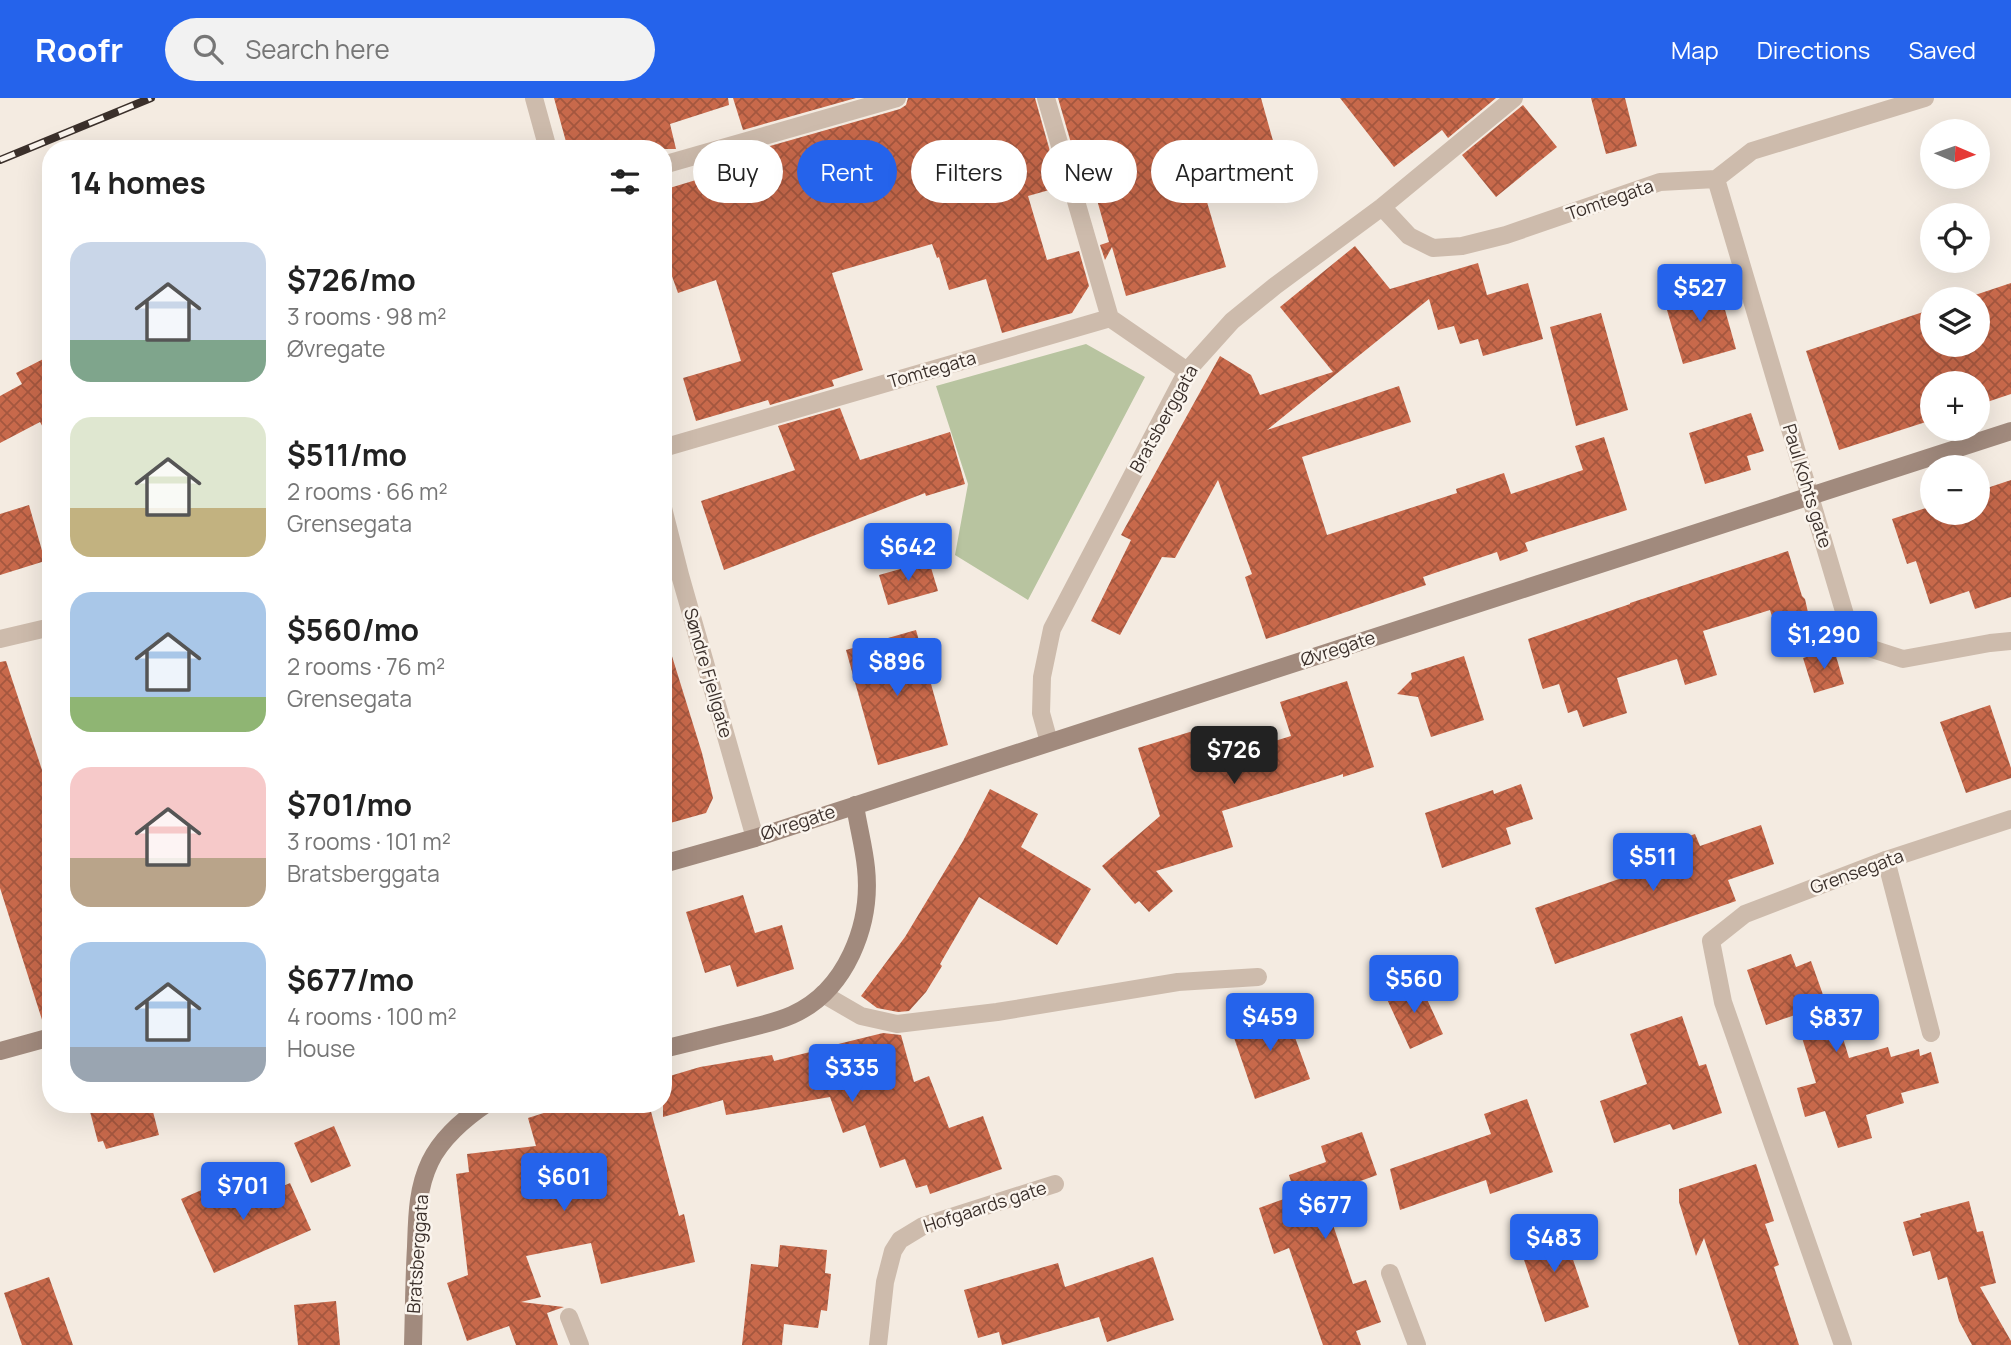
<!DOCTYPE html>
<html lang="en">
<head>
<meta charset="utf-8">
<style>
	:root { --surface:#fff; --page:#f2f2f2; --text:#222; --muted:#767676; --accent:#2563eb }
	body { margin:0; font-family:Manrope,sans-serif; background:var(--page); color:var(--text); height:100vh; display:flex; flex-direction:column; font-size:26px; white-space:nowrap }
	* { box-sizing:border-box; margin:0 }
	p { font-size:23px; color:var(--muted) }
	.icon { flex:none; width:38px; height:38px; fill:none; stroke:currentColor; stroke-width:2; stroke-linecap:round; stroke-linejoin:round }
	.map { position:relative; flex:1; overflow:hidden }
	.panel { position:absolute; left:42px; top:42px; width:630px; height:973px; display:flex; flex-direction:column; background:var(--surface); border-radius:28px; box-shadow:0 7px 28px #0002 }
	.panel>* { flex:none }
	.hud { position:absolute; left:693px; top:42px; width:665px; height:63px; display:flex; gap:14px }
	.needle { width:46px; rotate:92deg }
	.controls { position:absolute; left:1920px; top:21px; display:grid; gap:14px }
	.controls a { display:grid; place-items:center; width:70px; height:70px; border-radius:50%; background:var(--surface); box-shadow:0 7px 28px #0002; font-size:35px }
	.price { position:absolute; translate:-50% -60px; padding:0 16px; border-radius:7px; background:var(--accent); color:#fff; font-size:23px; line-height:46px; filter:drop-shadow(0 2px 4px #0008) }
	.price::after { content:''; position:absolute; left:50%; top:42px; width:21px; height:16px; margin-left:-10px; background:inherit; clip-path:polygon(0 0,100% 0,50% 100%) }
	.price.on { background:#222; color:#fff }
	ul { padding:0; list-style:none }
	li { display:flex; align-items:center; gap:21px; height:175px; padding:0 28px }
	li span { display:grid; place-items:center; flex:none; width:196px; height:140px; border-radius:21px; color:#555 }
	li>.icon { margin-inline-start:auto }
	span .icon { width:84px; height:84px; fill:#fffc; stroke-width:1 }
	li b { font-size:30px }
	h2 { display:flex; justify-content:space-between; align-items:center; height:84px; padding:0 28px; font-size:30px }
	.chip { padding:0 24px; border-radius:32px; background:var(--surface); box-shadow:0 7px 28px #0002; font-size:24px; line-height:63px }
	.chip.on { background:var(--accent); color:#fff }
	header { display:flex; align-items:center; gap:42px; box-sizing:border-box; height:98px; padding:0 35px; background:var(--accent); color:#fff }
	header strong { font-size:33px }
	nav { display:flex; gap:38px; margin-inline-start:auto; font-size:24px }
	.search { width:490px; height:63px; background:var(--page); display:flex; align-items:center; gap:18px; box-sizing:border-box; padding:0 24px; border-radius:38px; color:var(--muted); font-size:26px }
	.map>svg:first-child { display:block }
	.green { fill:#b8c4a0 }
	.building { fill:url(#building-cross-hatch) }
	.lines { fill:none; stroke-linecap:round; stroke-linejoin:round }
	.lane { stroke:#cdbbac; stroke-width:18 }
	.street { stroke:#cdbbac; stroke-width:18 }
	.secondary { stroke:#a18a7d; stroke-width:18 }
	.rail-casing { stroke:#3b302b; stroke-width:8 }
	.rail { stroke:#fbf5ee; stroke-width:5; stroke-dasharray:16; stroke-linecap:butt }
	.labels { text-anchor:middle; stroke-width:5; stroke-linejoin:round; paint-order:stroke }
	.street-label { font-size:18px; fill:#3b302b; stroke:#fbf5ee }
</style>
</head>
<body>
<header>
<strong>Roofr</strong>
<div class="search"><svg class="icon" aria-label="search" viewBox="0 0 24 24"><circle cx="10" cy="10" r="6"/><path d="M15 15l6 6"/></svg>Search here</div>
<nav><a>Map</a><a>Directions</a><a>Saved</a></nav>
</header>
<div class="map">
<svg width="2011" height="1247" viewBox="0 0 2011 1247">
	<defs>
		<pattern id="building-cross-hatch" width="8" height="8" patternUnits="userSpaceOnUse" patternTransform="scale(1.75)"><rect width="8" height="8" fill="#c8694b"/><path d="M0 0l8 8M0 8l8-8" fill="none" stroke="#a4573f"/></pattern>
	</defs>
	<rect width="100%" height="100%" fill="#f4ebe1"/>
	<path class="green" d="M1086,246L1145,279L1028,502L955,457L968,386L936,288Z"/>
	<path class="building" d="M554,0H728L729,7L670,26L676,51H615L612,42L581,51H568Z
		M733,0H856L743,32Z
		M908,0H1035L1060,89L1028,98L1047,162L1079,153L1089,188L1072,215L1002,235L986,181L949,192L939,159L937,160L932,146L832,175L863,272L832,282L834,288L770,307L768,302L696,323L683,280L741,263L716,182L678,195L669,170L663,172V92L752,65L749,54L900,11L906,7Z
		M1058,0H1261L1284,82L1207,104L1226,169L1126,198L1112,149L1105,162L1100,147L1109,144L1091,81L1082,83Z
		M1340,0H1496L1448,40L1442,32L1394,69Z
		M1591,0H1625L1637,48L1606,56Z
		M1523,7L1557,49L1496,99L1462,57Z
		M1355,148L1390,191L1478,165L1487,197L1528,185L1543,241L1483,258L1478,241L1460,246L1454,228L1438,232L1429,201L1267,332L1399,288L1411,324L1302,359L1327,437L1457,395L1456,391L1504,375L1511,396L1583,372L1575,348L1604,339L1627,412L1527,444L1525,445L1528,453L1500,463L1497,454L1423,479L1426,487L1266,541L1245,479L1252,476L1218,382L1175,460L1162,459L1120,537L1091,523L1131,442L1121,437L1220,258L1251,277L1260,297L1333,274L1280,209Z
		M2011,185V296L1978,307V285H1932V322L1839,352L1806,253L1932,211V247H1978V201H1963Z
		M1718,187L1736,251L1683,266L1664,202Z
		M1601,215L1628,312L1576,328L1550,229Z
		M51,257V344L40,324L0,345V298L22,286L16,275Z
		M840,310L860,362L950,334L965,386L926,398L925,395L724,472L701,403L795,372L778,328Z
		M1751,315L1764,353L1747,358L1751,372L1705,386L1689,335Z
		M2011,382V499L1975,511L1969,493L1930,506L1916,463L1907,466L1892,421L1932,408V415H1978V393Z
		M29,407L45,463L0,477V416Z
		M1788,453L1802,498L1805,501L1811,528L1782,538L1777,524L1774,525L1770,512L1703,533L1717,577L1685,587L1677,561L1617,580L1627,615L1583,629L1577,612L1568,615L1559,586L1543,591L1542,589L1528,541L1630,506V505Z
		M929,463L938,493L888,507L879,477Z
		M916,532L948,647L878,667L846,552Z
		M1834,551L1844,586L1814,595L1803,560Z
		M671,555L702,655L713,700L706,715L663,727V556Z
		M1464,558L1484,622L1431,639L1418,599L1397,596L1412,581L1411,575Z
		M6,563L45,681L51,679V927L44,928L0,790V564Z
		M1347,583L1374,669L1343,679V676L1334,679L1222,713L1233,749L1156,773L1173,793L1149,814L1139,803L1135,806L1102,768L1160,718L1138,650L1193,633L1202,666L1291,638L1280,604Z
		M1990,607L2011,670V680L1966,695L1940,624Z
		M1521,686L1533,721L1506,730L1511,746L1442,770L1425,715L1493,692L1494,696Z
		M990,691L1038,716L1021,749L1091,791L1057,847L979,799L940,866L942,868L926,894L909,913L898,914L877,910L861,898L905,839L963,743Z
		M1761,727L1774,766L1728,782L1736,803L1555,866L1535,810L1648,771L1642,754L1695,736L1700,748Z
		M743,797L755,835L782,827L794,871L737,889L730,867L705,875L686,814Z
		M1791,856L1796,869L1811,863L1838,939L1842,937L1849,960L1888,949L1891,959L1919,951L1920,958L1931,954L1939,985L1901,995L1904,1005L1866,1017L1872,1040L1838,1050L1825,1013L1805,1019L1797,990L1816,985L1795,917L1766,927L1747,872Z
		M1419,884L1443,936L1410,951L1386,899Z
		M1284,909L1310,981L1255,1001L1230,928Z
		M1682,918L1699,968L1706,966L1722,1015L1673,1032L1670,1026L1614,1045L1600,1003L1647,986L1630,936Z
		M883,935L901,937L914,984L929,978L949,1030L983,1018L1002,1071L930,1096L927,1087L916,1090L905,1061L880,1070L865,1027L843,1035L830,999L726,1017L723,1002L663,1019V980L700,969L772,957L774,963L818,952L819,955L822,950Z
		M1527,1001L1553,1074L1490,1096L1486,1082L1400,1112L1390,1071L1491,1036L1484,1016Z
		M88,1006H151L159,1037L106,1051L103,1043L98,1044Z
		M572,1006H649L679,1118L684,1116L695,1164L601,1186L591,1145L526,1158L541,1199L521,1204L564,1209L547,1215L558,1247H516L509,1228L467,1243L447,1185L468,1177L456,1076L469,1074L467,1056L536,1048L528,1020Z
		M334,1028L351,1068L311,1085L294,1045Z
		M1362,1034L1377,1077L1327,1095L1336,1122L1332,1124L1353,1186L1366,1182L1381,1224L1356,1233L1361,1247H1323L1289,1150L1274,1156L1259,1110L1295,1097L1289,1077L1326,1064L1321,1048Z
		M1756,1066L1774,1123L1765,1126L1779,1167L1774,1169L1799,1247H1739L1704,1140L1696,1158L1679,1104V1091Z
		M229,1080L241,1107L290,1085L311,1132L214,1175L181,1101Z
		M1969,1103L1977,1134L1983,1133L1996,1185L1980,1189L2011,1243V1247H1972L1959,1223L1947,1179L1938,1182L1930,1153L1913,1158L1903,1124L1921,1119L1920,1116Z
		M1562,1129L1589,1209L1545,1224L1518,1144Z
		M780,1147L827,1152L825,1175L831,1176L827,1213L821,1212L818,1230L784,1226L782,1247H742L751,1166L778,1169Z
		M1153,1159L1174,1222L1107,1244L1099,1219L1002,1247L999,1234L978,1240L964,1192L1058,1165L1065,1189Z
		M49,1179L73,1247H22L4,1195Z
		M336,1203L340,1247H298L294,1207Z"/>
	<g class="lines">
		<path class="lane" d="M534,0L548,51
			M1886,762L1931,935
			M823,896L861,918L897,926L997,914L1178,884L1258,879
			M1390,1175L1417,1247
			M569,1219L580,1247
			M878,1247L885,1184L893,1153L900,1142L923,1128L1055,1086"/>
		<path class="street" d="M1046,0L1110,220
			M663,67L897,0
			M1716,81L1849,530L1872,551L1903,561L1990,545L2011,543
			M1382,109L1409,138L1433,150L1462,148L1506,137L1660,84L1716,81L1752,53L1925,0
			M663,350L1110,220L1187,273
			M663,410L680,477L755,740
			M0,541L51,529
			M1049,644L1041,615L1042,579L1052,531L1187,273L1232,223L1275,188L1382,109L1514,0
			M1843,1247L1723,904L1711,843L1745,816L1886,762L2011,721"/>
		<path class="secondary" d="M663,766L755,740L2011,333
			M663,951C689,945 715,938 741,932C758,928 776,924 792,917C846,893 872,827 866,770C864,749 858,728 855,707
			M0,953L51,939
			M413,1247C414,1214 414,1182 416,1149C417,1120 417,1091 430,1064C441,1041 465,1020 486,1006"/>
		<defs>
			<path id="rail" d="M0,62L151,0"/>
		</defs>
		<use href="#rail" class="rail-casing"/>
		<use href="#rail" class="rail"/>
	</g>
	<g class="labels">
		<g class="street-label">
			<text transform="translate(1610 102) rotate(-19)" y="6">Tomtegata</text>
			<text transform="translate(932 272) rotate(-16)" y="6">Tomtegata</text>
			<text transform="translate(1164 321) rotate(-61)" y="6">Bratsberggata</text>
			<text transform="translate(1807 388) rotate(73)" y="6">Paul Kohts gate</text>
			<text transform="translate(1338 551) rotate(-18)" y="6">Øvregate</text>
			<text transform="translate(708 575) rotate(74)" y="6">Søndre Fjellgate</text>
			<text transform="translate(798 725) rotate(-18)" y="6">Øvregate</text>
			<text transform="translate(1857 774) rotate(-20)" y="6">Grensegata</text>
			<text transform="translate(985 1109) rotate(-18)" y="6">Hofgaards gate</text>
			<text transform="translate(418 1156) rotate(-86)" y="6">Bratsberggata</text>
		</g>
	</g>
</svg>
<div class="controls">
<a><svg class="needle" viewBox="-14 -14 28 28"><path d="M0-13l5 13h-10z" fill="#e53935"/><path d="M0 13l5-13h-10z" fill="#767676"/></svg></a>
<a><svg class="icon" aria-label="locate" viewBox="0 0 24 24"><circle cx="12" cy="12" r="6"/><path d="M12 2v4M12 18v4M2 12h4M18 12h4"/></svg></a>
<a><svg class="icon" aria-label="layers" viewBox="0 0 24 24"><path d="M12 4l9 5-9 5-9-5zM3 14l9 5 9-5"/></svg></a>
<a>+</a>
<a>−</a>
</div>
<b class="price" style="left:1700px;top:226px">$527</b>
<b class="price" style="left:908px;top:485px">$642</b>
<b class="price" style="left:1824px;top:573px">$1,290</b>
<b class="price" style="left:897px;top:600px">$896</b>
<b class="price on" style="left:1234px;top:688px">$726</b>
<b class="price" style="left:1653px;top:795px">$511</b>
<b class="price" style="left:1414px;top:917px">$560</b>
<b class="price" style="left:1270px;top:955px">$459</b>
<b class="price" style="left:1836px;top:956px">$837</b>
<b class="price" style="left:852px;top:1006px">$335</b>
<b class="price" style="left:564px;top:1115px">$601</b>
<b class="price" style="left:243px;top:1124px">$701</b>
<b class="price" style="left:1325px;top:1143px">$677</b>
<b class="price" style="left:1554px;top:1176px">$483</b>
<div class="hud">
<a class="chip">Buy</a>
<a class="chip on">Rent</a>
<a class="chip">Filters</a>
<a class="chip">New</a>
<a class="chip">Apartment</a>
</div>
<section class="panel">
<h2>14 homes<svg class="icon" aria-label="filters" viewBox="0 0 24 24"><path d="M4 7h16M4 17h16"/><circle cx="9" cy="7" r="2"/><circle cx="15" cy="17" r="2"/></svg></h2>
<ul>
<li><span style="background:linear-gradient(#c9d6e8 70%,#7fa58c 0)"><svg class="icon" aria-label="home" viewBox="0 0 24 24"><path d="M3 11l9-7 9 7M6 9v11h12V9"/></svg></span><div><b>$726/mo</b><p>3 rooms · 98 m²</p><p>Øvregate</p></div></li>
<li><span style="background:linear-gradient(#dfe7d0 65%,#c2b280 0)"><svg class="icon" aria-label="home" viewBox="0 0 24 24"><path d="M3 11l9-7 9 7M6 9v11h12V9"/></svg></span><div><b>$511/mo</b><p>2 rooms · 66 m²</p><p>Grensegata</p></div></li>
<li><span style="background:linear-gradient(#a9c7e8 75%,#8fb573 0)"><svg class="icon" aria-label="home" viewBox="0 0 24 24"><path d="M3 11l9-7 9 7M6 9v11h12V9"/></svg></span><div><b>$560/mo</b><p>2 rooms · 76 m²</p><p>Grensegata</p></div></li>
<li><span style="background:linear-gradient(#f6c9c9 65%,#b9a48a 0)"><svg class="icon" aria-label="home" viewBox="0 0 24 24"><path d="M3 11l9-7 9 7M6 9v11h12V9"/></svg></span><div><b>$701/mo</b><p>3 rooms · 101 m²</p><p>Bratsberggata</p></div></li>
<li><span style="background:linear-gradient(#a9c7e8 75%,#9aa5b1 0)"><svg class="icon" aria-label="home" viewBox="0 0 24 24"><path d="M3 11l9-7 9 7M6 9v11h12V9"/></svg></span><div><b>$677/mo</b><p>4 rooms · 100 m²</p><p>House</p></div></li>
</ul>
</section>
</div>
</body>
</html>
